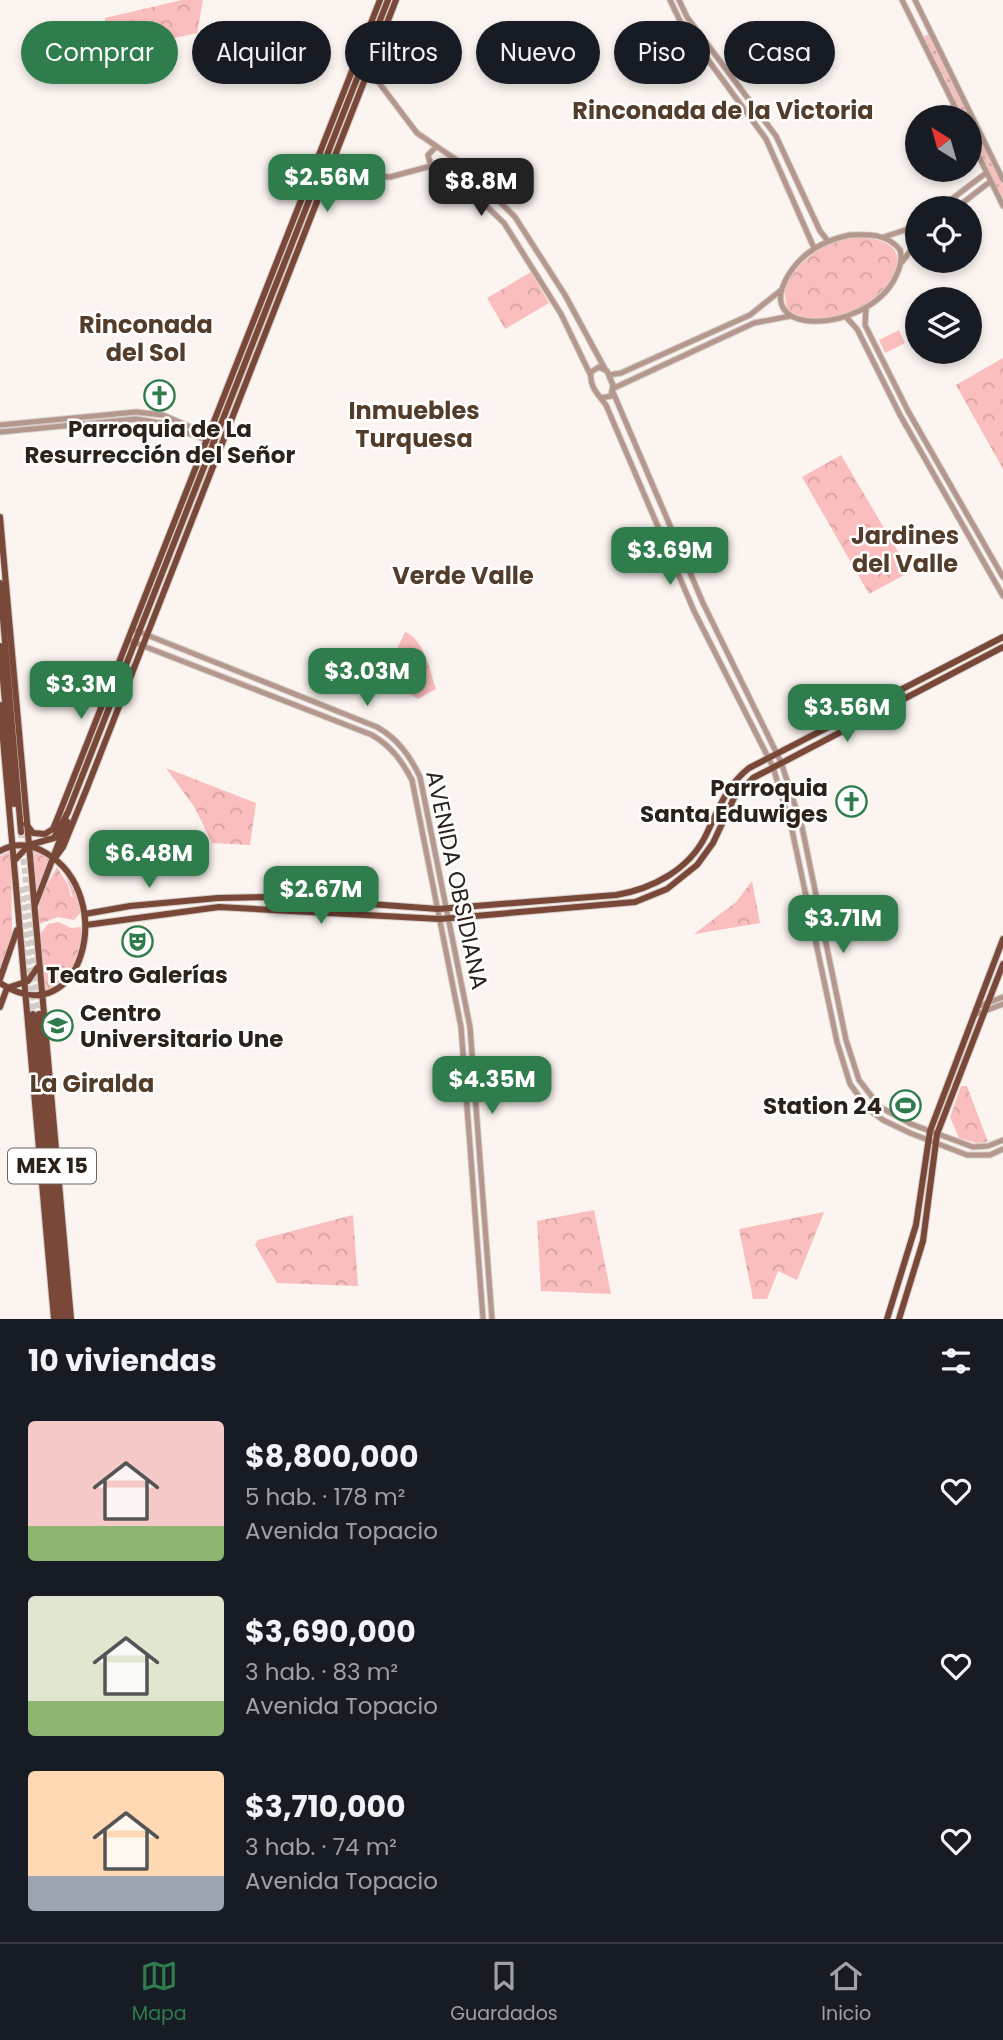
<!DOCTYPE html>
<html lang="es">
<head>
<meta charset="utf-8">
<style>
	:root { --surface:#171b24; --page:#20242c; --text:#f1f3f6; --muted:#9ea1a6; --line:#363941; --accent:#2f7c4c }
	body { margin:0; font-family:Poppins,sans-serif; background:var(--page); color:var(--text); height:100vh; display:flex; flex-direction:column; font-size:26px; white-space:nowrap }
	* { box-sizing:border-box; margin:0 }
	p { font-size:23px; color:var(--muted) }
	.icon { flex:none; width:38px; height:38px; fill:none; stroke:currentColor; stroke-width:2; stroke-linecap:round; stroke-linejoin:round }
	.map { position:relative; height:1319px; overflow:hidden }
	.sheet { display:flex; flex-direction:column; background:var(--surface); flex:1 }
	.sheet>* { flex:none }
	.hud { position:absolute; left:21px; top:21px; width:962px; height:63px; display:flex; gap:14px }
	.needle { width:46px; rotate:323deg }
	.controls { position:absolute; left:905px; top:105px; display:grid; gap:14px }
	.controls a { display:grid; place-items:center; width:77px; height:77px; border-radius:50%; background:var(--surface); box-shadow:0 4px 10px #0003; font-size:35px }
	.price { position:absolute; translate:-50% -60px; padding:0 16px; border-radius:14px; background:var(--accent); color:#fff; font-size:23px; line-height:46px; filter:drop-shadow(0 2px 4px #0008) }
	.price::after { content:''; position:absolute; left:50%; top:42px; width:21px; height:16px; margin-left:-10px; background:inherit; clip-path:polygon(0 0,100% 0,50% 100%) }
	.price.current { background:#222; color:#fff }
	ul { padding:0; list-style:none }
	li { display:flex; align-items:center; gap:21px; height:175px; padding:0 28px }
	li span { display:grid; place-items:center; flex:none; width:196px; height:140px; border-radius:7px; color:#555 }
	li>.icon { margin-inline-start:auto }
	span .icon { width:84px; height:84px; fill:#fffc; stroke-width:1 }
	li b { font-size:30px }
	h2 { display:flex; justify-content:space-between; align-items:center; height:84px; padding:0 28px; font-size:30px }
	.chip { padding:0 24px; border-radius:32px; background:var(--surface); box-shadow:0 4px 10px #0003; font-size:24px; line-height:63px }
	.chip.current { background:var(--accent); color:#fff }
	.tabs { display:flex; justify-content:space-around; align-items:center; height:98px; border-top:2px solid var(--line); background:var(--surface); font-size:19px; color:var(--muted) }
	.tabs a { display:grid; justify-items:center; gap:4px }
	.tabs .current { color:var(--accent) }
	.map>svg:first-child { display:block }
	.grass { fill:url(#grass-tufts) }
	.park { fill:url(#park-crowns) }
	.garden { fill:url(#garden-dots) }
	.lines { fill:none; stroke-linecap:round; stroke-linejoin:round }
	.major-tunnel { stroke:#d2cac5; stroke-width:6; stroke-dasharray:6 3; stroke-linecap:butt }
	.minor-casing { stroke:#d6cec9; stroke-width:7 }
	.major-casing { stroke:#d6cec9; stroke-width:8 }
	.minor { stroke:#b4978d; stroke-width:5 }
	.major { stroke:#7a4838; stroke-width:6 }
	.labels { text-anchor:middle; stroke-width:5; stroke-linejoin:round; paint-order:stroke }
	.shield { fill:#fff; stroke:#6c645f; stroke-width:2 }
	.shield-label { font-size:21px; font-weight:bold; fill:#2d221a }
	.poi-label { font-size:23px; font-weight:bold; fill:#2d221a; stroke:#fff }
	.street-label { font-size:23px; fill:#2d221a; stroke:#fff }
	.neighbourhood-label { font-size:24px; font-weight:bold; fill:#543c2a; stroke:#fff }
</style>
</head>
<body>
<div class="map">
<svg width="1003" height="1319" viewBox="0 0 1003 1319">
	<defs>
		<pattern id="grass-tufts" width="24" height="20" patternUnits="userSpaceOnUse" patternTransform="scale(1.75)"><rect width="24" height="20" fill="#f9bebd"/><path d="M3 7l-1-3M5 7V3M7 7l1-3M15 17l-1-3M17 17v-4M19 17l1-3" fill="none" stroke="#d6a3a2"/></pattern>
		<pattern id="park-crowns" width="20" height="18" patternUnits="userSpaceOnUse" patternTransform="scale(1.75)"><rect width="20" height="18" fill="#f9bebd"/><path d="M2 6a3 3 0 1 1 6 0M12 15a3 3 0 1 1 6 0" fill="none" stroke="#d6a3a2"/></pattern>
		<pattern id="garden-dots" width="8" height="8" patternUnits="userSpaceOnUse" patternTransform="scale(1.75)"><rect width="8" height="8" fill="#f9bebd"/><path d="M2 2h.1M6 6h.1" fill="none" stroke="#d6a3a2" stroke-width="1.8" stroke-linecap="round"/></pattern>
	</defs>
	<rect width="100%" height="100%" fill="#fbf4f0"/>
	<path class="grass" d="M899,330L905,343L885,353L879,340Z"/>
	<path class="park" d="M182,0H203L197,33L103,54L105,18Z
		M849,238C962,232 851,355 787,309L784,290C796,263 820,244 849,238Z
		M531,272L549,303L505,329L487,298Z
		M1003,358V469L956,385Z
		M841,455L910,572L869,594L802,477Z
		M405,632C424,639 430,671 436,689L418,699L384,677Z
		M166,768L256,803L250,845L212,843L195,808Z
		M31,849L51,860L35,894Z
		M11,851L12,934L0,971V856Z
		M57,867L68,885L71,897H73L63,869L78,894L81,912L74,920L58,917L39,924C35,902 47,885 57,867Z
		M752,881L760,923L694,934L736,902Z
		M59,922L71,928L81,927C84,951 69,983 45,991L40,934L48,924Z
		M961,1086H967L988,1142L976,1143L959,1138L950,1117Z
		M594,1210L611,1294L541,1291L537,1221Z
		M824,1212L797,1280L778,1271L767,1299H753L739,1229Z
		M353,1215L358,1286L277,1283L255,1245L258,1240Z"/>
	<path class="garden" d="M929,34L1003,185V200L970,132V117H962L923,37Z"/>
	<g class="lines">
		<path class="major-tunnel" d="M21,832L39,1014
			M22,887L33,1014"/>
		<defs>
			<path id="minor" d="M670,0L681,23L766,139L814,248
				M679,0L687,17L776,136L820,231L828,241
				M902,0L960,117
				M915,0L1003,180
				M358,55L417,133L461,163L515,217L565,295L605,369
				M970,138L1003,206
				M431,166L428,155L436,147
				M324,177L356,174L390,177L431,166L454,175L504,223L561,314L590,374
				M940,208L986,173
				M956,208L991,181
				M850,235C869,234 888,234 900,250C903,261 899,270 894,280C864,334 749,338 789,274C803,252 825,240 850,235Z
				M884,237L917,226
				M902,262L917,242
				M866,309L865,325L908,411L1003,577
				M847,318L857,329L900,415L1003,596
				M609,375L621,373L750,315L780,291
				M614,388L754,323L791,316
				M613,392L703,603L781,762L802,827L846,1040L859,1080L880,1107L911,1124L973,1147L988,1146L1003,1140
				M601,398L611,396L613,385L607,371L599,367L591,372C589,387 598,394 606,405L694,611L773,767L792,830L837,1042L850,1084L869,1110L883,1120L910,1133L967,1155H990L1003,1149
				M0,425L136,412L163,415L211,436
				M0,432L136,419L161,423L209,441
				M132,629L377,727C398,739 410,756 420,777L470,1027L492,1319
				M128,640L372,735C391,746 402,761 412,780L461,1027L483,1319
				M977,1007L1003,997
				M974,1015L1003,1004"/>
			<path id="major" d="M0,517L71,1319
				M0,583L21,832
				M0,646L14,804
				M0,705L54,1319
				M26,824L33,833L45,834L53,829L60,812L380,0
				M0,851C16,842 31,844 46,853C119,896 82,1037 0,983
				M55,858L63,847L87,788L396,0
				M14,861L29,845L54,838L68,812L388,0
				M35,905L67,821
				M85,914L130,906L218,898L275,897L438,909L616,895C652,889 688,870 705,837C718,811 725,787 749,768L1003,637
				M86,925L219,907L440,919L635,902L667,889L697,865L713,843L734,798L753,778L1003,647
				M0,979L17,930
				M0,1007L7,988L28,981L37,968
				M33,1014L60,1319
				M39,1014L66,1319
				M887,1319L916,1225L930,1131L1003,939
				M899,1319L923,1241L937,1134L1003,964"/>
		</defs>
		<use href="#minor" class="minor-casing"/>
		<use href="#major" class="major-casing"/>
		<use href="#minor" class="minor"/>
		<use href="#major" class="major"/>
	</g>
	<defs>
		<symbol id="church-ring" viewBox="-11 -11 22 22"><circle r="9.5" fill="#fff" stroke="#2f7c4c" stroke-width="1.5"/><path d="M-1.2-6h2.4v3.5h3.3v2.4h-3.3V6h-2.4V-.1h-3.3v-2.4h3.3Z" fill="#2f7c4c"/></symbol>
		<symbol id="theatre-ring" viewBox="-11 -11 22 22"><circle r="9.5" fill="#fff" stroke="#2f7c4c" stroke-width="1.5"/><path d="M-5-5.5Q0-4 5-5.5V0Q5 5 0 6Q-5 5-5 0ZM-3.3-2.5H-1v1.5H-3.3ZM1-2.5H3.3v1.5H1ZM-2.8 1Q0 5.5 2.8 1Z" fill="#2f7c4c"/></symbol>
		<symbol id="university-ring" viewBox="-11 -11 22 22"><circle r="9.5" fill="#fff" stroke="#2f7c4c" stroke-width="1.5"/><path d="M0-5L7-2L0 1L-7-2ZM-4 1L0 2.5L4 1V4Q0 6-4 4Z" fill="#2f7c4c"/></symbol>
		<symbol id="stadium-ring" viewBox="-11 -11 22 22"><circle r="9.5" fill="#fff" stroke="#2f7c4c" stroke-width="1.5"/><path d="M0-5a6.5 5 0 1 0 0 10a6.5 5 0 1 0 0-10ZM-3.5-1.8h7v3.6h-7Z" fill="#2f7c4c"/></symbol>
	</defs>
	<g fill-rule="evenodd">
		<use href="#church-ring" x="142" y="378" width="35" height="35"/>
		<use href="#church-ring" x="834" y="784" width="35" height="35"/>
		<use href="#theatre-ring" x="120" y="924" width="35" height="35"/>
		<use href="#university-ring" x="40" y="1008" width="35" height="35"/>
		<use href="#stadium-ring" x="888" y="1088" width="35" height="35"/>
	</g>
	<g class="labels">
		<rect class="shield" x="8" y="1148.5" width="88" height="35" rx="5"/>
		<g class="shield-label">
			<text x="52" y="1173">MEX 15</text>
		</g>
		<g class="poi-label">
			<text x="160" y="437">Parroquia de La<tspan x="160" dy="26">Resurrección del Señor</tspan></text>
			<text x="828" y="796" text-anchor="end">Parroquia<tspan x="828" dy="26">Santa Eduwiges</tspan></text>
			<text x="137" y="983">Teatro Galerías</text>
			<text x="80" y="1021" text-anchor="start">Centro<tspan x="80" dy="26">Universitario Une</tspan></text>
			<text x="882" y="1114" text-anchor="end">Station 24</text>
		</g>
		<g class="street-label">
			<text transform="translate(457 880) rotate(78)" y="8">AVENIDA OBSIDIANA</text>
		</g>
		<g class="neighbourhood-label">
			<text x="723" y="119">Rinconada de la Victoria</text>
			<text x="146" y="333">Rinconada<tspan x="146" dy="28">del Sol</tspan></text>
			<text x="414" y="419">Inmuebles<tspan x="414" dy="28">Turquesa</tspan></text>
			<text x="905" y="544">Jardines<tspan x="905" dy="28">del Valle</tspan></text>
			<text x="463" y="584">Verde Valle</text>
			<text x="92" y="1092">La Giralda</text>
		</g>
	</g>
</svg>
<div class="controls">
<a><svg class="needle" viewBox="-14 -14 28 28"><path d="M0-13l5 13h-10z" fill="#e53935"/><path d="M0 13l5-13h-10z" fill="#9ea1a6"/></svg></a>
<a><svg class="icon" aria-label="locate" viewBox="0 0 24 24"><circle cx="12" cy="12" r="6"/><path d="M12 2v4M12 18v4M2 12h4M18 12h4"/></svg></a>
<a><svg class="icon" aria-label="layers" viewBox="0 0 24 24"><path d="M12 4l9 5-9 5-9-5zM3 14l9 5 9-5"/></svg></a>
</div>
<b class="price" style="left:327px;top:214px">$2.56M</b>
<b class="price current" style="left:481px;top:218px">$8.8M</b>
<b class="price" style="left:670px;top:587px">$3.69M</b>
<b class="price" style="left:367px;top:708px">$3.03M</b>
<b class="price" style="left:81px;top:721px">$3.3M</b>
<b class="price" style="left:847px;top:744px">$3.56M</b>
<b class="price" style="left:149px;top:890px">$6.48M</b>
<b class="price" style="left:321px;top:926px">$2.67M</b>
<b class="price" style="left:843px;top:955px">$3.71M</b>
<b class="price" style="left:492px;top:1116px">$4.35M</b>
<div class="hud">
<a class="chip current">Comprar</a>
<a class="chip">Alquilar</a>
<a class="chip">Filtros</a>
<a class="chip">Nuevo</a>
<a class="chip">Piso</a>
<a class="chip">Casa</a>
</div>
</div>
<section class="sheet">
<h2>10 viviendas<svg class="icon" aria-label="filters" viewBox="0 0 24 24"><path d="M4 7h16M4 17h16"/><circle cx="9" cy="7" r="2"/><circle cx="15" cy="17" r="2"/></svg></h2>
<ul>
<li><span style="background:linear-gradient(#f6c9c9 75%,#8fb573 0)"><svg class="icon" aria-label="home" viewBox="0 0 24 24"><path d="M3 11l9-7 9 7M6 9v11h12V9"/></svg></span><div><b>$8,800,000</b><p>5 hab. · 178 m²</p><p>Avenida Topacio</p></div><svg class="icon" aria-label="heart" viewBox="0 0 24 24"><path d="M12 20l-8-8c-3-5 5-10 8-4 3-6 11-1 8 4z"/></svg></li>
<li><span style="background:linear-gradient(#dfe7d0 75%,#8fb573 0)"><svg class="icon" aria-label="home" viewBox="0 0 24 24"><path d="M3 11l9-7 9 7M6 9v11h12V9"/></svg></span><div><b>$3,690,000</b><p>3 hab. · 83 m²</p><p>Avenida Topacio</p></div><svg class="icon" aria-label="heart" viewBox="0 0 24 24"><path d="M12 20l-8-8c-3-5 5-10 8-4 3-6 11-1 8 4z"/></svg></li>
<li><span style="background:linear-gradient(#ffd9b3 75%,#9aa5b1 0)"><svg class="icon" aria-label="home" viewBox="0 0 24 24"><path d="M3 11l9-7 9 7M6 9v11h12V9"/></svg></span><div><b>$3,710,000</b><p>3 hab. · 74 m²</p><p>Avenida Topacio</p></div><svg class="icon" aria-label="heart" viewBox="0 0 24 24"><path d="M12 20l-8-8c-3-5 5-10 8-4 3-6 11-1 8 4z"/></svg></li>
</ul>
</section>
<nav class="tabs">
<a class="current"><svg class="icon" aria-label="map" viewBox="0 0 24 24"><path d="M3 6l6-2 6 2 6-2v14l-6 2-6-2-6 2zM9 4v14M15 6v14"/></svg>Mapa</a>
<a><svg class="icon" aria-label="saved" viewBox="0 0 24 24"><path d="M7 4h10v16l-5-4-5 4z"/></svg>Guardados</a>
<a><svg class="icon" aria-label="home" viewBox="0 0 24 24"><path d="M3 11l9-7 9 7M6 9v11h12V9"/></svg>Inicio</a>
</nav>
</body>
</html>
